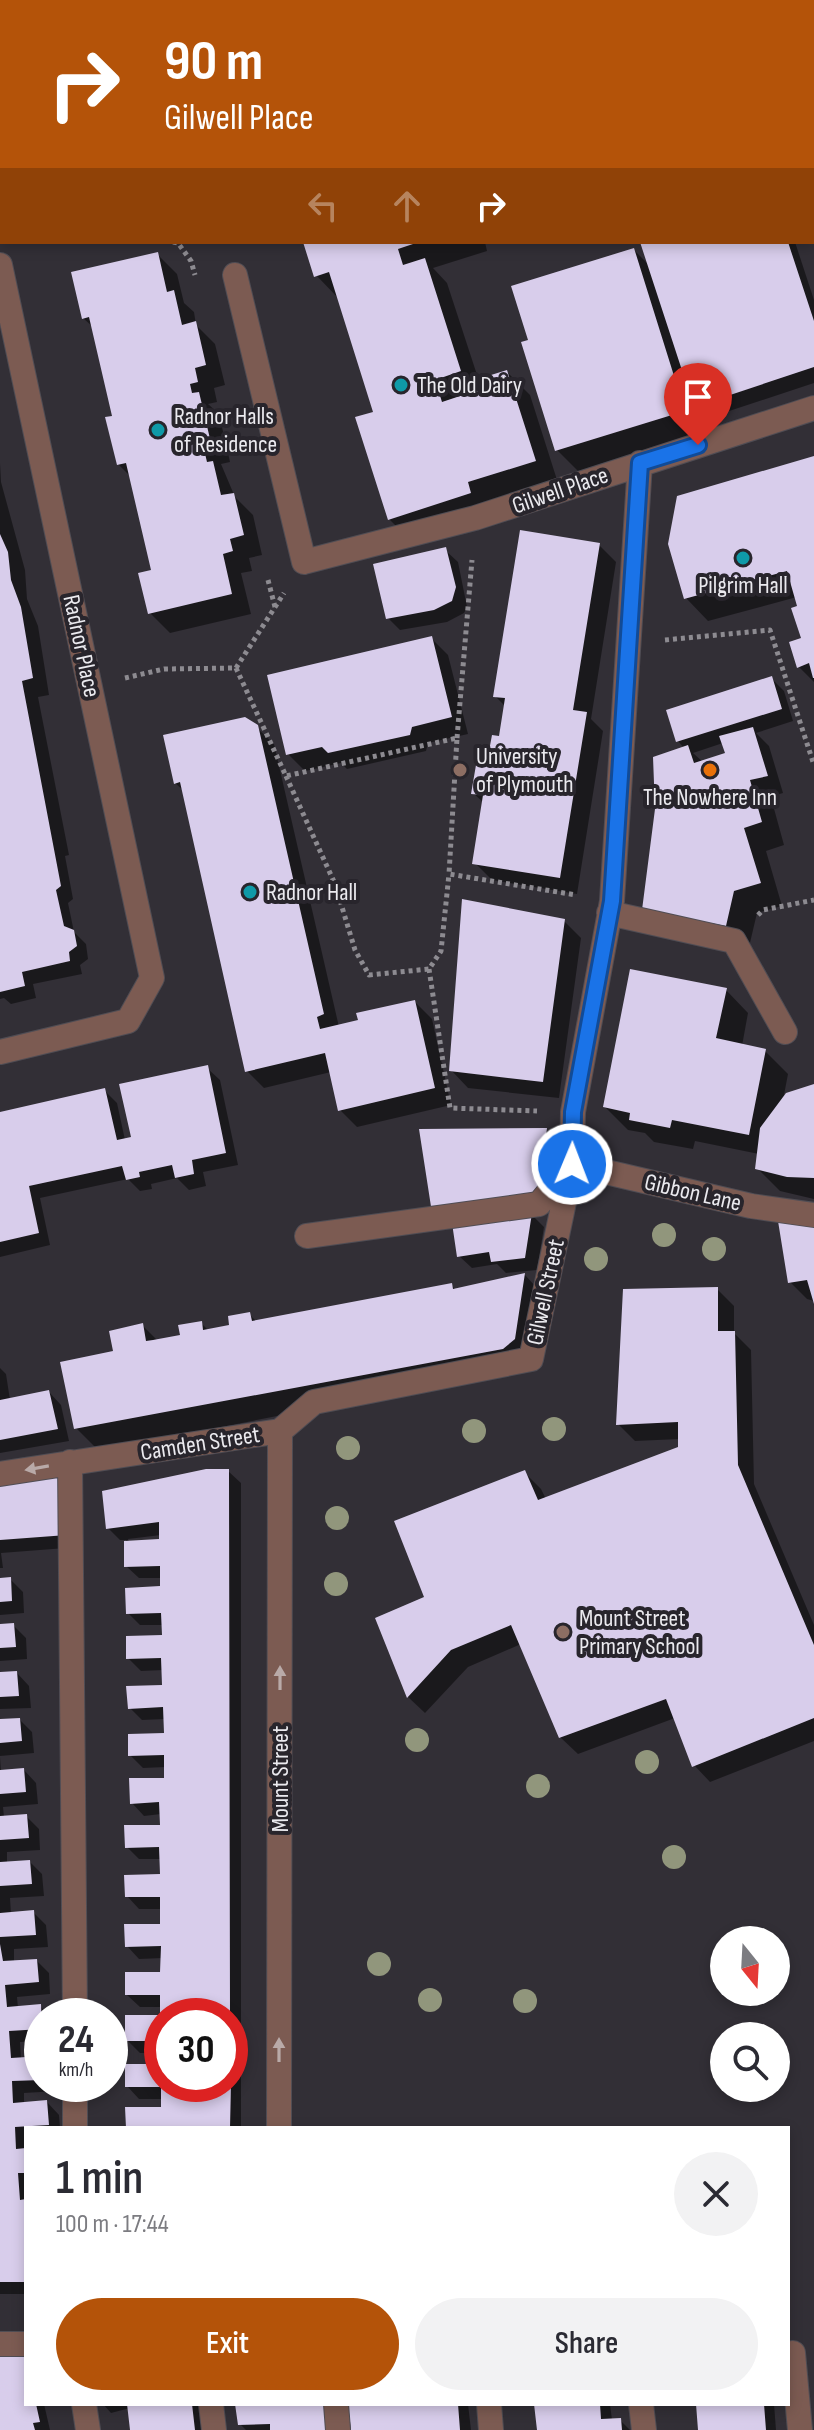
<!DOCTYPE html>
<meta charset="utf-8">
<style>
body{margin:0;font-family:"Sofia Sans Condensed",sans-serif;background:#f2f2f3;color:#2b2b33;height:100vh;display:flex;flex-direction:column;font-size:30px;white-space:nowrap}
*{box-sizing:border-box;margin:0}
p{font-size:26px;color:#7c7c81}
.icon{flex:none;width:44px;height:44px;fill:none;stroke:currentColor;stroke-width:2;stroke-linecap:round;stroke-linejoin:round}
.map{position:relative;flex:1;overflow:hidden}
.panel{position:absolute;left:24px;top:2126px;width:766px;height:280px;display:flex;flex-direction:column;background:#fff;border-radius:0px;box-shadow:0 4px 12px #0003}
.panel>*{flex:none}
.hud{position:absolute;left:0px;top:0px;width:814px;height:244px;box-shadow:0 4px 12px #0003;background:#b45309;color:#fff;overflow:hidden}
.needle{width:52px;rotate:162deg}
.controls{position:absolute;left:710px;top:1926px;display:grid;gap:16px}
.controls a{display:grid;place-items:center;width:80px;height:80px;border-radius:50%;background:#fff;box-shadow:0 4px 12px #0003;font-size:40px}
.speed{position:absolute;left:24px;top:1998px;display:flex;gap:16px;font-size:40px;font-weight:700;text-align:center}
.speed>*{display:grid;place-content:center;width:104px;height:104px;border-radius:50%;background:#fff;box-shadow:0 4px 12px #0003;line-height:1}
.speed small{font-size:20px;font-weight:400}
.speed .limit{border:12px solid #d22;background:#fff;color:#111}
.pin{position:absolute;display:grid;place-items:center;width:68px;height:68px;color:#fff;margin:-82px -34px;border-radius:50% 50% 50% 0;rotate:-45deg;box-shadow:0 0 8px #0007}
.pin .icon{rotate:45deg}
.me{position:absolute;width:88px;margin:-44px;rotate:1deg;stroke-linejoin:round;filter:drop-shadow(0 0 6px #0008)}
.turn{display:flex;align-items:center;gap:28px;height:168px;padding:0 32px;font-size:36px}
.turn .icon{width:104px;height:104px;stroke-width:2.5}
.turn b{display:block;font-size:56px;line-height:68px}
.lanes{display:flex;align-items:center;height:76px;padding:0 32px;background:#0003;justify-content:center;gap:40px;direction:ltr}
.lanes .off{opacity:.35}
.round{display:grid;place-items:center;flex:none;width:84px;height:84px;border-radius:42px;background:#f2f2f3}
.summary{display:flex;align-items:center;justify-content:space-between;height:136px;padding:0 32px}
h1{font-size:48px;font-weight:600;line-height:60px}
.cta{display:flex;gap:16px;margin-top:auto;padding:16px 32px}
.cta a{flex:1;height:92px;border-radius:48px;background:#b45309;color:#fff;font-size:32px;font-weight:600;line-height:92px;text-align:center}
.cta a+a{background:#f2f2f3;color:#2b2b33}
.map>svg:first-child{display:block}
.shadow{fill:#0007;fill-rule:evenodd}
.building{fill:#d8cdeb}
.lines{fill:none;stroke-linecap:round;stroke-linejoin:round}
.minor-casing{stroke:#504d54;stroke-width:26}
.path{stroke:#8d8b91;stroke-width:5;stroke-dasharray:4 4;stroke-linecap:butt}
.minor{stroke:#7c5b52;stroke-width:24}
.tree{fill:#91967c}
.oneway{fill:#b9aaa8}
.route-casing{stroke:#114b97;stroke-width:20}
.route{stroke:#1a73e8;stroke-width:14}
.culture-dot{fill:#0f9aa8;stroke:#28252c;stroke-width:3}
.education-dot{fill:#8d6e63;stroke:#28252c;stroke-width:3}
.food-dot{fill:#e8710a;stroke:#28252c;stroke-width:3}
.labels{text-anchor:middle;stroke-width:8;stroke-linejoin:round;paint-order:stroke}
.poi-label{font-size:24px;fill:#ebeaef;stroke:#28252c;text-anchor:start}
.street-label{font-size:24px;fill:#ebeaef;stroke:#28252c}
</style>
<div class="map">
<svg width="814" height="2430" viewBox="0 0 814 2430">
<rect width="100%" height="100%" fill="#322f36"/>
<!-- shadow -->
<path class="shadow" d="M 0,0 L 86,2 L 2,2 L 0,103 Z
M 249,0 L 389,0 L 390,2 L 244,2 Z
M 814,0 L 814,38 L 812,2 L 805,2 Z
M 305,242 L 485,242 L 487,251 L 433,268 L 447,283 L 479,381 L 507,372 L 530,395 L 558,483 L 412,542 L 389,519 L 376,414 L 339,299 L 316,275 Z
M 642,242 L 795,242 L 814,300 L 814,383 L 708,418 L 699,409 L 706,433 L 580,473 L 557,450 L 530,341 L 634,250 L 650,266 Z
M 157,254 L 177,274 L 184,303 L 194,312 L 196,325 L 215,344 L 225,385 L 214,388 L 217,402 L 208,404 L 219,414 L 230,462 L 221,464 L 235,497 L 253,515 L 262,555 L 249,558 L 252,571 L 241,573 L 251,614 L 170,633 L 150,613 L 153,571 L 131,477 L 118,464 L 115,417 L 94,328 L 83,318 Z
M 814,458 L 814,682 L 799,667 L 803,639 L 797,597 L 708,621 L 686,598 Z
M 0,463 L 1,482 L 25,570 L 27,599 L 38,626 L 49,695 L 38,697 L 69,855 L 65,856 L 73,899 L 68,903 L 74,932 L 86,944 L 88,959 L 80,965 L 82,974 L 33,984 L 36,998 L 11,1004 L 4,998 L 0,999 Z
M 599,545 L 616,562 L 591,719 L 603,731 L 577,894 L 492,880 L 475,863 L 484,803 L 473,793 L 501,738 L 505,706 L 495,696 Z
M 445,550 L 458,562 L 467,607 L 464,613 L 447,622 L 400,630 L 388,618 Z
M 431,638 L 448,655 L 468,734 L 428,743 L 426,751 L 347,769 L 341,763 L 305,771 L 288,754 Z
M 771,678 L 784,691 L 793,721 L 756,733 L 769,746 L 783,793 L 766,798 L 773,805 L 784,845 L 766,851 L 782,906 L 757,913 L 749,947 L 667,932 L 684,748 L 678,741 ZM 723,743 L 727,755 L 703,762 L 693,753 Z
M 256,727 L 274,744 L 339,1027 L 415,1002 L 432,1019 L 451,1105 L 357,1127 L 340,1110 L 331,1072 L 264,1088 L 247,1071 L 184,791 L 175,783 Z
M 564,921 L 581,938 L 559,1098 L 468,1088 L 451,1070 Z
M 726,990 L 748,1013 L 742,1046 L 765,1051 L 788,1074 L 784,1095 L 814,1086 L 814,1199 L 780,1191 L 757,1168 L 759,1154 L 695,1141 L 693,1149 L 654,1142 L 645,1133 L 628,1130 L 605,1107 Z
M 207,1068 L 220,1080 L 238,1165 L 203,1172 L 206,1186 L 189,1190 L 177,1178 L 151,1184 L 152,1189 L 140,1191 L 128,1179 L 40,1198 L 50,1245 L 0,1257 L 0,1114 L 104,1090 L 117,1103 L 125,1140 L 133,1139 Z
M 546,1130 L 558,1143 L 550,1211 L 531,1214 L 544,1227 L 537,1270 L 506,1273 L 497,1264 L 472,1268 L 459,1256 Z
M 814,1225 L 814,1301 L 807,1299 L 790,1282 Z
M 525,1275 L 537,1288 L 526,1352 L 313,1409 L 99,1451 L 76,1428 L 116,1353 L 142,1325 L 158,1341 L 182,1337 L 201,1323 L 209,1331 L 232,1327 L 250,1315 L 257,1322 L 451,1285 L 456,1290 Z
M 717,1289 L 734,1306 L 734,1333 L 751,1350 L 754,1484 L 814,1625 L 814,1741 L 710,1782 L 694,1765 L 675,1718 L 578,1754 L 560,1737 L 521,1644 L 468,1667 L 425,1713 L 408,1697 L 377,1619 L 426,1598 L 524,1472 L 541,1489 L 546,1499 L 680,1448 L 680,1439 L 635,1441 L 618,1424 Z
M 0,1368 L 6,1374 L 10,1400 L 49,1392 L 61,1405 L 69,1441 L 0,1453 Z
M 228,1471 L 241,1483 L 241,2128 L 128,2128 L 163,2109 L 163,2099 L 139,2099 L 127,2086 L 162,2066 L 162,2084 L 230,2084 L 230,2016 L 162,2016 L 162,2007 L 140,2007 L 127,1995 L 162,1974 L 163,1958 L 139,1959 L 127,1946 L 162,1926 L 162,1909 L 139,1909 L 127,1896 L 162,1876 L 161,1859 L 139,1859 L 127,1847 L 162,1827 L 161,1814 L 144,1816 L 132,1803 L 166,1780 L 166,1767 L 143,1768 L 130,1755 L 166,1735 L 165,1719 L 142,1720 L 130,1708 L 164,1687 L 164,1670 L 141,1671 L 128,1658 L 164,1637 L 163,1625 L 140,1625 L 128,1613 L 162,1588 L 162,1578 L 139,1578 L 126,1566 L 126,1540 L 120,1540 L 108,1528 ZM 161,1535 L 161,1541 L 129,1542 L 128,1539 Z
M 0,1485 L 79,1547 L 1,1553 L 3,1568 L 0,1568 Z
M 10,1579 L 23,1592 L 24,1613 L 0,1615 L 0,1580 Z
M 13,1625 L 26,1638 L 27,1659 L 0,1661 L 0,1626 Z
M 17,1673 L 29,1686 L 31,1708 L 0,1709 L 0,1674 Z
M 20,1720 L 32,1732 L 34,1753 L 0,1756 L 0,1721 Z
M 0,1757 L 1,1772 L 24,1770 L 36,1783 L 38,1804 L 3,1807 L 4,1817 L 26,1816 L 39,1829 L 40,1850 L 7,1852 L 7,1864 L 30,1862 L 42,1874 L 44,1896 L 10,1898 L 11,1914 L 33,1912 L 46,1925 L 48,1947 L 14,1949 L 14,1962 L 37,1961 L 49,1973 L 50,1994 L 17,1997 L 18,2008 L 40,2006 L 50,2016 L 42,2016 L 42,2041 L 20,2042 L 21,2059 L 42,2058 L 42,2084 L 57,2084 L 58,2091 L 24,2093 L 24,2104 L 47,2102 L 59,2115 L 60,2128 L 26,2128 L 26,2294 L 0,2294 Z
M 162,2017 L 162,2053 L 140,2053 L 127,2040 Z
M 0,2358 L 26,2358 L 26,2404 L 44,2404 L 50,2430 L 0,2430 Z
M 103,2404 L 202,2404 L 205,2430 L 132,2430 L 130,2408 L 111,2413 Z
M 237,2404 L 341,2430 L 246,2430 L 240,2424 Z
M 351,2404 L 468,2404 L 471,2430 L 353,2430 Z
M 536,2404 L 610,2404 L 612,2420 L 620,2420 L 630,2430 L 539,2430 Z
M 668,2404 L 774,2404 L 776,2430 L 700,2430 L 698,2405 Z"/>
<!-- building -->
<path class="building" d="M 303,242 L 419,242 L 398,249 L 403,265 L 425,258 L 461,371 L 435,380 L 442,402 L 478,390 L 475,380 L 507,370 L 536,461 L 468,482 L 471,493 L 388,520 L 355,417 L 373,412 L 329,272 L 314,277 Z
M 640,242 L 788,242 L 814,321 L 814,367 L 694,407 Z
M 634,248 L 685,411 L 555,451 L 521,342 L 528,340 L 511,286 Z
M 158,252 L 167,292 L 174,290 L 182,325 L 196,321 L 206,365 L 195,368 L 198,382 L 190,384 L 192,393 L 199,392 L 211,443 L 203,445 L 207,462 L 213,461 L 221,495 L 234,493 L 244,535 L 230,539 L 233,551 L 223,554 L 232,594 L 148,614 L 138,573 L 151,570 L 126,463 L 117,465 L 105,417 L 112,416 L 89,317 L 82,319 L 71,272 Z
M 814,456 L 814,678 L 813,678 L 809,663 L 797,668 L 789,642 L 801,638 L 791,608 L 797,606 L 787,571 L 684,599 L 668,544 L 677,496 Z
M 520,530 L 600,543 L 573,710 L 587,712 L 560,878 L 472,864 L 483,795 L 471,794 L 476,765 L 486,767 L 492,735 L 499,736 L 505,698 L 493,697 Z
M 0,534 L 8,552 L 11,580 L 21,607 L 33,678 L 22,681 L 61,886 L 56,890 L 64,926 L 74,930 L 77,946 L 69,952 L 70,961 L 22,972 L 25,986 L 0,992 Z
M 446,547 L 456,587 L 452,601 L 434,610 L 386,619 L 373,564 Z
M 432,636 L 452,717 L 412,727 L 410,735 L 328,753 L 322,747 L 286,755 L 267,675 Z
M 772,676 L 782,709 L 676,742 L 666,710 Z
M 245,717 L 258,725 L 324,1014 L 317,1017 L 320,1029 L 358,1020 L 356,1013 L 415,1000 L 435,1088 L 338,1111 L 325,1053 L 245,1072 L 180,782 L 174,784 L 163,735 Z
M 753,727 L 768,776 L 750,780 L 762,822 L 744,828 L 761,883 L 734,891 L 726,926 L 642,910 L 655,809 L 653,757 L 688,745 L 694,763 L 725,753 L 719,736 Z
M 462,899 L 565,919 L 543,1082 L 449,1071 Z
M 630,969 L 727,988 L 716,1038 L 766,1049 L 749,1135 L 672,1120 L 670,1128 L 629,1120 L 630,1113 L 603,1107 Z
M 208,1065 L 226,1153 L 192,1160 L 194,1174 L 175,1178 L 172,1165 L 139,1172 L 140,1177 L 126,1180 L 122,1166 L 29,1186 L 39,1233 L 0,1242 L 0,1112 L 105,1088 L 117,1140 L 131,1137 L 119,1084 Z
M 814,1084 L 814,1178 L 787,1177 L 755,1169 L 760,1128 L 786,1093 Z
M 547,1128 L 538,1199 L 432,1213 L 419,1129 Z
M 532,1213 L 525,1258 L 491,1262 L 489,1252 L 457,1257 L 452,1223 Z
M 778,1221 L 814,1223 L 814,1304 L 807,1280 L 788,1283 Z
M 525,1273 L 515,1339 L 503,1349 L 74,1429 L 60,1362 L 113,1351 L 109,1331 L 143,1323 L 146,1341 L 153,1340 L 180,1335 L 178,1325 L 202,1321 L 203,1330 L 229,1325 L 228,1316 L 250,1312 L 252,1321 L 452,1283 L 453,1289 Z
M 718,1287 L 718,1331 L 735,1331 L 738,1465 L 814,1645 L 814,1718 L 692,1767 L 666,1699 L 559,1738 L 511,1625 L 451,1650 L 407,1698 L 375,1618 L 424,1597 L 394,1521 L 525,1470 L 538,1500 L 678,1447 L 678,1422 L 616,1425 L 623,1289 Z
M 49,1390 L 58,1429 L 0,1440 L 0,1400 Z
M 64,1469 L 67,1535 L 0,1540 L 0,1482 Z
M 206,1469 L 229,1469 L 230,2016 L 162,2016 L 162,2041 L 125,2041 L 125,2015 L 160,2015 L 160,1995 L 125,1995 L 125,1972 L 160,1972 L 161,1946 L 125,1947 L 124,1924 L 160,1924 L 160,1897 L 125,1897 L 124,1875 L 160,1874 L 159,1847 L 125,1848 L 124,1825 L 160,1825 L 159,1802 L 130,1804 L 129,1778 L 164,1778 L 164,1755 L 128,1756 L 128,1734 L 164,1733 L 163,1707 L 128,1709 L 126,1686 L 162,1685 L 161,1658 L 126,1659 L 126,1636 L 162,1635 L 161,1613 L 126,1614 L 125,1588 L 160,1586 L 160,1566 L 124,1567 L 124,1541 L 159,1539 L 159,1522 L 106,1529 L 102,1491 Z
M 11,1577 L 12,1601 L 0,1602 L 0,1578 Z
M 14,1623 L 16,1647 L 0,1648 L 0,1624 Z
M 17,1671 L 19,1696 L 0,1697 L 0,1672 Z
M 20,1718 L 22,1741 L 0,1743 L 0,1719 Z
M 24,1768 L 26,1792 L 0,1794 L 0,1770 Z
M 27,1814 L 29,1838 L 0,1840 L 0,1816 Z
M 30,1860 L 32,1884 L 0,1886 L 0,1862 Z
M 34,1910 L 36,1935 L 0,1937 L 0,1913 Z
M 0,1944 L 3,1961 L 37,1959 L 39,1982 L 5,1985 L 7,2007 L 41,2004 L 42,2029 L 9,2031 L 11,2058 L 42,2056 L 42,2080 L 12,2081 L 13,2103 L 47,2100 L 49,2125 L 15,2127 L 16,2149 L 26,2148 L 26,2173 L 18,2173 L 20,2200 L 26,2199 L 26,2282 L 0,2282 Z
M 125,2064 L 162,2064 L 162,2084 L 231,2084 L 230,2128 L 126,2128 L 125,2107 L 161,2107 L 161,2087 L 125,2087 Z
M 0,2356 L 26,2356 L 26,2404 L 36,2404 L 40,2422 L 33,2423 L 35,2430 L 0,2430 Z
M 127,2404 L 192,2404 L 195,2430 L 130,2430 Z
M 235,2404 L 328,2404 L 331,2430 L 270,2430 L 270,2424 L 238,2425 Z
M 348,2404 L 458,2404 L 460,2430 L 351,2430 Z
M 534,2404 L 600,2404 L 601,2419 L 621,2418 L 622,2430 L 537,2430 Z
M 696,2404 L 764,2404 L 766,2430 L 698,2430 Z"/>
<g class="lines">
<!-- minor casing -->
<g class="minor-casing">
<path id="minor" d="M 500,0 L 501,2
M 757,0 L 758,2
M 592,2 L 597,0
M 812,170 L 814,176
M 0,188 L 2,187
M 0,265 L 152,978 L 128,1021 L 0,1052
M 235,275 L 304,562 L 475,518 L 814,408
M 609,913 L 734,941 L 785,1032
M 572,1164 L 751,1206 L 814,1215
M 307,1236 L 539,1204 L 568,1169
M 70,1462 L 75,2016
M 0,1474 L 280,1431 L 314,1402 L 531,1359 L 572,1164 L 573,1112 L 612,901 L 640,463
M 75,2084 L 75,2128
M 279,2128 L 280,1431
M 0,2344 L 26,2344
M 793,2353 L 800,2430
M 84,2404 L 88,2430
M 211,2404 L 214,2430
M 336,2404 L 338,2430
M 489,2404 L 491,2430
M 641,2404 L 644,2430"/>
</g>
<!-- path -->
<path class="path" d="M 173,242 L 178,243 L 191,261 L 195,275
M 268,580 L 275,607
M 665,640 L 770,630 L 814,765
M 236,668 L 284,593
M 125,678 L 164,669 L 236,668 L 286,776 L 457,738 L 449,874 L 576,895
M 457,738 L 472,560
M 286,776 L 335,884 L 355,950 L 369,975 L 429,969 L 441,951 L 449,874
M 758,915 L 763,910 L 814,900
M 429,969 L 450,1108 L 537,1111"/>
<!-- minor -->
<use href="#minor" class="minor"/>
</g>
<!-- trees -->
<g class="tree">
<circle cx="664" cy="1235" r="12"/>
<circle cx="714" cy="1249" r="12"/>
<circle cx="596" cy="1259" r="12"/>
<circle cx="554" cy="1429" r="12"/>
<circle cx="474" cy="1431" r="12"/>
<circle cx="348" cy="1448" r="12"/>
<circle cx="337" cy="1518" r="12"/>
<circle cx="336" cy="1584" r="12"/>
<circle cx="417" cy="1740" r="12"/>
<circle cx="647" cy="1762" r="12"/>
<circle cx="538" cy="1786" r="12"/>
<circle cx="674" cy="1857" r="12"/>
<circle cx="379" cy="1964" r="12"/>
<circle cx="430" cy="2000" r="12"/>
<circle cx="525" cy="2001" r="12"/>
</g>
<!-- one-way arrows -->
<defs><path id="oneway-solid" d="M-6-.8H1V-3.2L6.5 0L1 3.2V.8H-6Z" transform="scale(2)"/></defs>
<g class="oneway">
<use href="#oneway-solid" transform="translate(37 1468) rotate(170)"/>
<use href="#oneway-solid" transform="translate(280 1678) rotate(-90)"/>
<use href="#oneway-solid" transform="translate(279 2050) rotate(-90)"/>
</g>
<g class="lines">
<!-- route casing -->
<g class="route-casing">
<path id="route" d="M 572,1164 L 573,1112 L 612,901 L 640,463 L 698,445"/>
</g>
<!-- route -->
<use href="#route" class="route"/>
</g>
<!-- markers -->
<g class="culture-dot">
<circle cx="401" cy="385" r="8"/>
<circle cx="158" cy="430" r="8"/>
<circle cx="743" cy="558" r="8"/>
<circle cx="250" cy="892" r="8"/>
</g>
<g class="education-dot">
<circle cx="460" cy="770" r="8"/>
<circle cx="563" cy="1632" r="8"/>
</g>
<circle class="food-dot" cx="710" cy="770" r="8"/>
<g class="labels">
<!-- poi labels -->
<g class="poi-label">
<text x="417" y="393">The Old Dairy</text>
<text x="174" y="424">Radnor Halls<tspan x="174" dy="28">of Residence</tspan></text>
<text x="743" y="593" text-anchor="middle">Pilgrim Hall</text>
<text x="476" y="764">University<tspan x="476" dy="28">of Plymouth</tspan></text>
<text x="710" y="805" text-anchor="middle">The Nowhere Inn</text>
<text x="266" y="900">Radnor Hall</text>
<text x="579" y="1626">Mount Street<tspan x="579" dy="28">Primary School</tspan></text>
</g>
<!-- street labels -->
<g class="street-label">
<text transform="translate(560 490) rotate(-19)" y="8">Gilwell Place</text>
<text transform="translate(82 646) rotate(78)" y="8">Radnor Place</text>
<text transform="translate(693 1192) rotate(13)" y="8">Gibbon Lane</text>
<text transform="translate(545 1292) rotate(-78)" y="8">Gilwell Street</text>
<text transform="translate(200 1443) rotate(-9)" y="8">Camden Street</text>
<text transform="translate(280 1779) rotate(-90)" y="8">Mount Street</text>
</g>
</g>
</svg>
<div class="controls">
<a><svg class="needle" viewBox="-14 -14 28 28"><path d="M0-13l5 13h-10z" fill="#e53935"/><path d="M0 13l5-13h-10z" fill="#7c7c81"/></svg></a>
<a><svg class="icon" aria-label="search" viewBox="0 0 24 24"><circle cx="10" cy="10" r="6"/><path d="M15 15l6 6"/></svg></a>
</div>
<div class="speed"><div>24<small>km/h</small></div><div class="limit">30</div></div>
<div class="pin" style="left:698px;top:445px;background:#d93025"><svg class="icon" aria-label="arrive" viewBox="0 0 24 24"><path d="M6 21V4h12l-3 4 3 4H6"/></svg></div>
<svg class="me" style="left:572px;top:1164px" viewBox="-20 -20 40 40"><circle r="17" fill="#1a73e8" stroke="#fff" stroke-width="3"/><path d="M0-11L8 9 0 5-8 9z" fill="#fff"/></svg>
<div class="hud">
<div class="turn"><svg class="icon" aria-label="right" viewBox="0 0 24 24"><path d="M7 20v-9h11M14 6l5 5-5 5"/></svg><div><b>90 m</b>Gilwell Place</div></div>
<div class="lanes"><svg class="icon off" aria-label="left" viewBox="0 0 24 24"><path d="M17 20v-9H6M10 6l-5 5 5 5"/></svg><svg class="icon off" aria-label="ahead" viewBox="0 0 24 24"><path d="M12 20V5M6 11l6-6 6 6"/></svg><svg class="icon" aria-label="right" viewBox="0 0 24 24"><path d="M7 20v-9h11M14 6l5 5-5 5"/></svg></div>
</div>
<section class="panel">
<div class="summary"><div><h1>1 min</h1><p>100 m · 17:44</p></div><a class="round"><svg class="icon" aria-label="close" viewBox="0 0 24 24"><path d="M6 6l12 12M18 6L6 18"/></svg></a></div>
<div class="cta"><a>Exit</a><a>Share</a></div>
</section>
</div>
